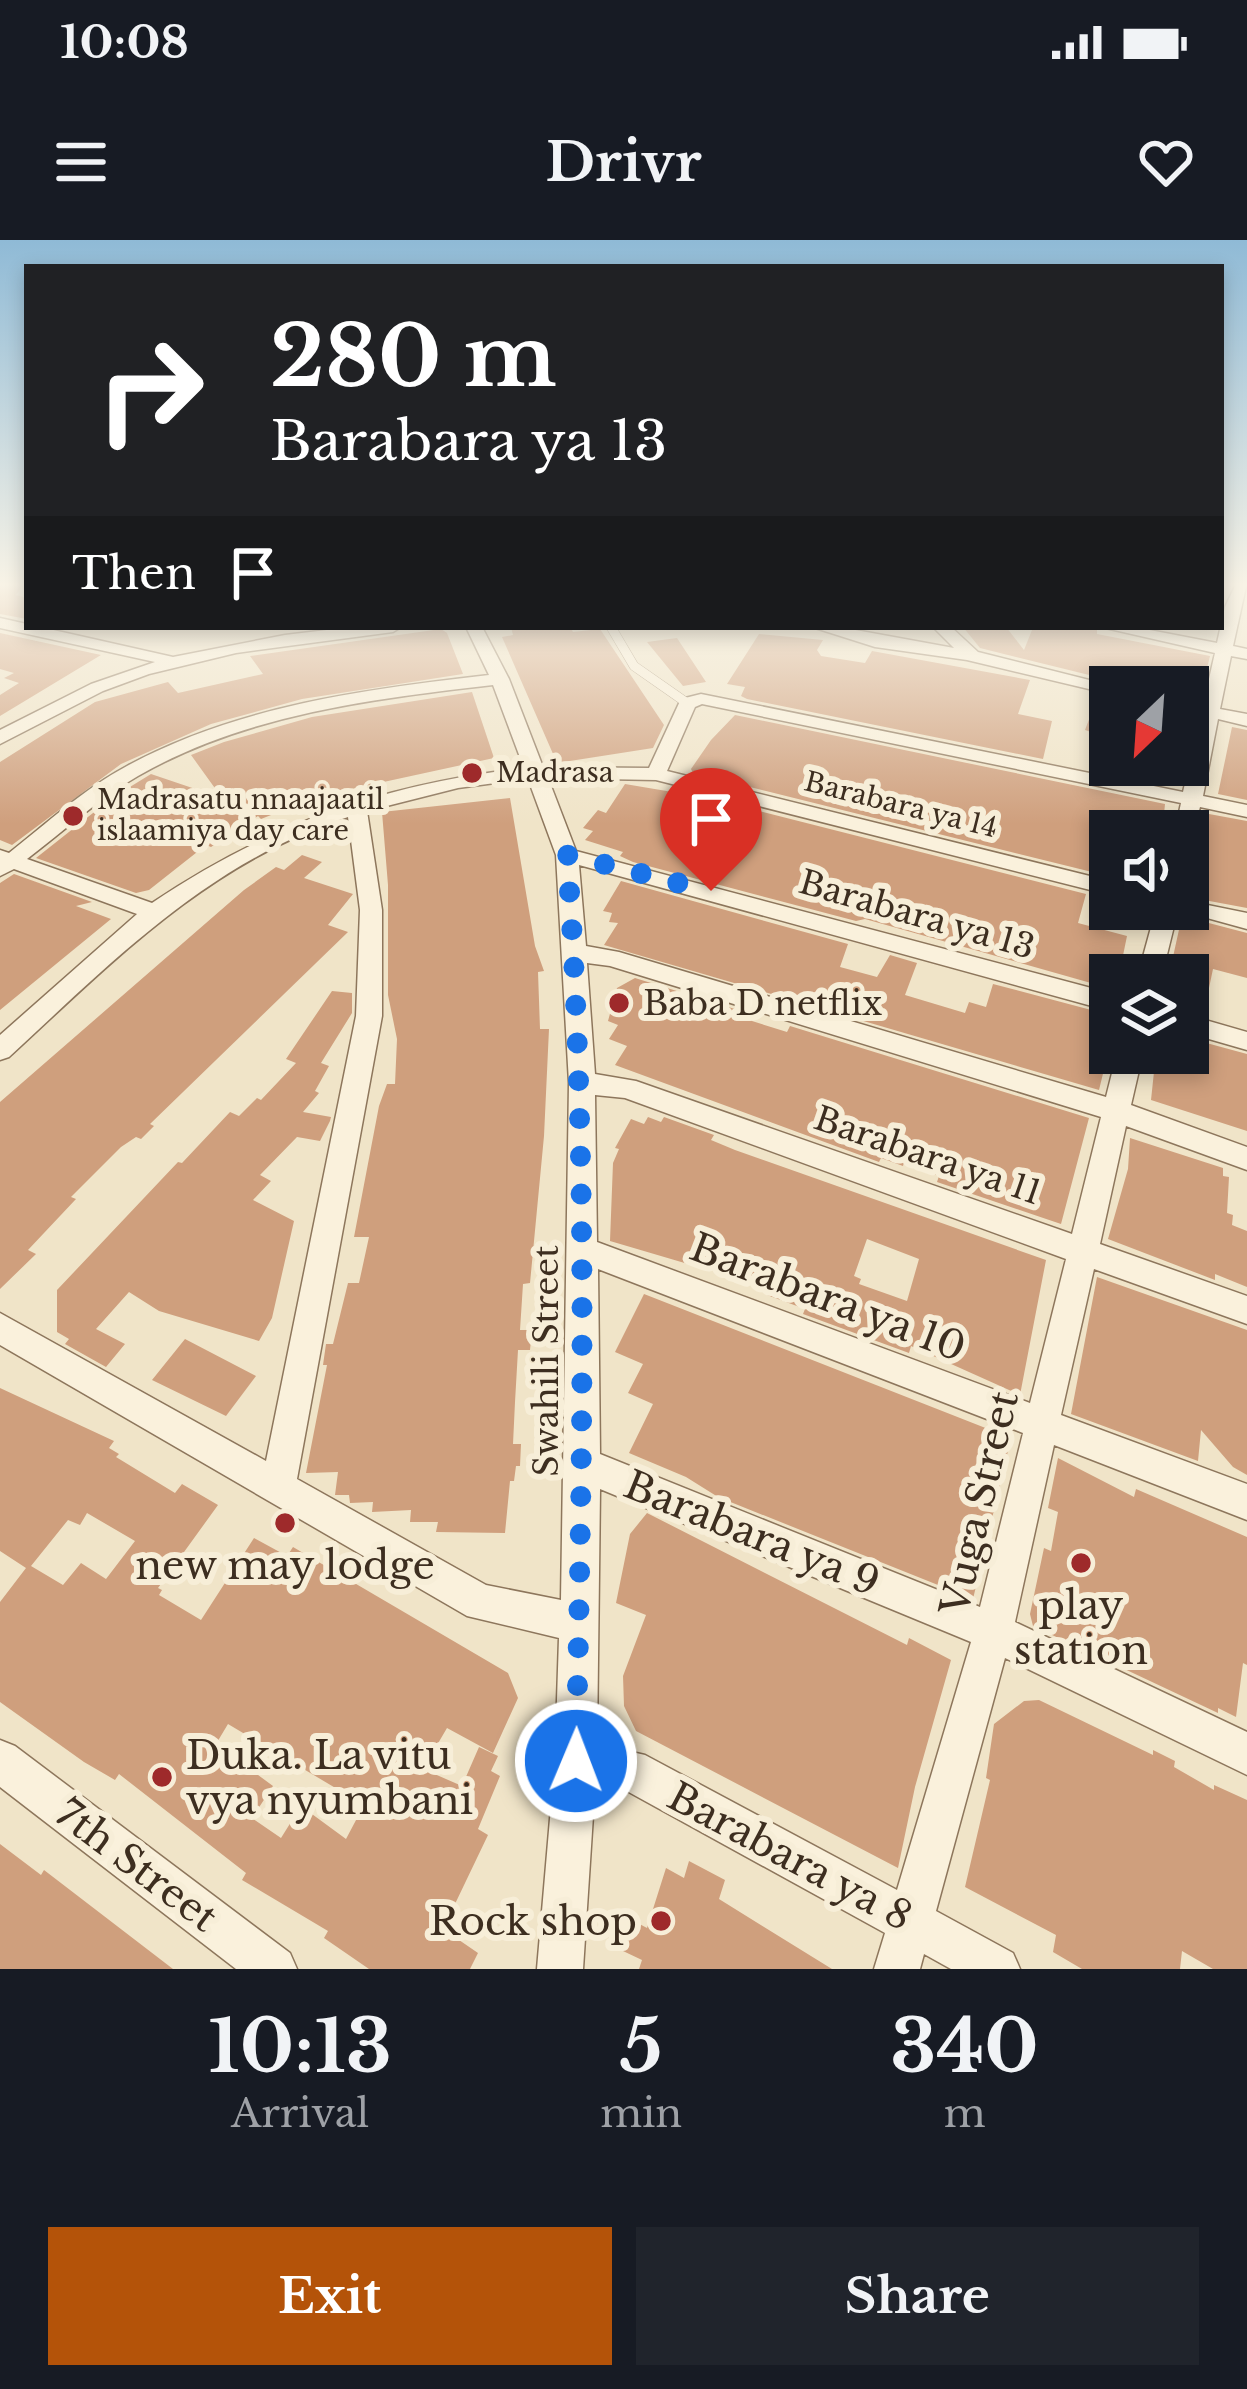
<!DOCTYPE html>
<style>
body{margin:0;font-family:"Libre Baskerville",serif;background:#20242c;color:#f1f3f6;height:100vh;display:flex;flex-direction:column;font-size:45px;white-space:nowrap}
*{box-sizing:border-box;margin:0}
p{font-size:39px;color:#9ea1a6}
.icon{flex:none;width:66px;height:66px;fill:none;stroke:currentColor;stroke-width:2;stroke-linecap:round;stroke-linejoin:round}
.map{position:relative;height:1729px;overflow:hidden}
.details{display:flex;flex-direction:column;background:#171b24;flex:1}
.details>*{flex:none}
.top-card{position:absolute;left:24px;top:24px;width:1200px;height:366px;border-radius:0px;box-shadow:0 6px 18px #0003;background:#202124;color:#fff;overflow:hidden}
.needle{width:78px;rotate:205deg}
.tools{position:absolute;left:1089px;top:426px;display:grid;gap:24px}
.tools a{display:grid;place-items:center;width:120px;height:120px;border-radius:0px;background:#171b24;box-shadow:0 6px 18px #0003;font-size:60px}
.pin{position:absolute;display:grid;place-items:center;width:102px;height:102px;color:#fff;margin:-123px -51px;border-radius:50% 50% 50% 0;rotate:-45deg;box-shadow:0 0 12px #0007}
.pin .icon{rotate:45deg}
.me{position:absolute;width:132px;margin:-66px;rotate:1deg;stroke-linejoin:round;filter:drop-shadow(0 0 9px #0008)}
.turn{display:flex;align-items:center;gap:42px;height:252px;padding:0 48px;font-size:54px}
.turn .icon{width:156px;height:156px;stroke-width:2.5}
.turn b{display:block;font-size:84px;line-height:102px}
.then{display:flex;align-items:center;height:114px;padding:0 48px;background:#0003;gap:24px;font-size:45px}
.eta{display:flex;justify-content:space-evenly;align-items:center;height:204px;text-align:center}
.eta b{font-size:72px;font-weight:700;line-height:84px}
.cta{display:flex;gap:24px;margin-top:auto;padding:24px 48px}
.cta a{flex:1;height:138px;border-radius:0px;background:#b45309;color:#fff;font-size:48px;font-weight:700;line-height:138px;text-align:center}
.cta a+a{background:#20242c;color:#f1f3f6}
.status{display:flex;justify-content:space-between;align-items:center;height:84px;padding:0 60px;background:#171b24;direction:ltr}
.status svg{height:33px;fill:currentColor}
header{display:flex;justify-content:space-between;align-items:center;height:156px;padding:0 48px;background:#171b24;font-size:54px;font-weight:700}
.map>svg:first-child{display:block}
.building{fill:#cf9f7d;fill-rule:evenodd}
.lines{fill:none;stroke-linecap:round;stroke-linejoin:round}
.service-casing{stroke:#8d765c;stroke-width:10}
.minor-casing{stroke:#8d765c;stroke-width:3}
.service{stroke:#faf1dc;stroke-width:9}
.minor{fill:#faf1dc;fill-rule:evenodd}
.route{stroke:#1a73e8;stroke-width:21;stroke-dasharray:0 37.8}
.poi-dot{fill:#9e2a2b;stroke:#f7eed8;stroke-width:4.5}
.labels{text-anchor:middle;stroke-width:12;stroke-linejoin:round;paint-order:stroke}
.far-poi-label{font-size:27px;fill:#3d2e20;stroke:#f7eed8;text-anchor:start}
.far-street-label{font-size:27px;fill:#3d2e20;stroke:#f7eed8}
.street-label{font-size:33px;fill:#3d2e20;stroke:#f7eed8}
.poi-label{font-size:33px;fill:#3d2e20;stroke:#f7eed8;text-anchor:start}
.near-street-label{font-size:39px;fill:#3d2e20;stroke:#f7eed8}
.near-poi-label{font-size:39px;fill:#3d2e20;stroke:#f7eed8}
</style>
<div class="status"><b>10:08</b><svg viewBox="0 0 49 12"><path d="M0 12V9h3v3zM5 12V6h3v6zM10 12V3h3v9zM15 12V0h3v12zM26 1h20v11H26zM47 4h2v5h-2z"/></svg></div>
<header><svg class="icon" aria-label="menu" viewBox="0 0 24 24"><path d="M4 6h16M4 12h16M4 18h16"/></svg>Drivr<svg class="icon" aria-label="heart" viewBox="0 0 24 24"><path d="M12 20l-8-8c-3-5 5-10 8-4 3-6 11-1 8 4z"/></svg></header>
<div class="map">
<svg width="1247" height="1729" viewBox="0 0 1247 1729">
<rect width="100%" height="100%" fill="#f0e4c8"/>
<!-- building -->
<path class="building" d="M 0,342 L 25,342 L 16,355 L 27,358 L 27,379 L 0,374 Z
M 511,387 L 570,387 L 573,392 L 600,389 L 664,485 L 653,508 L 557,523 L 502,397 L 513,395 Z
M 963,387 L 1006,387 L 1024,410 L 1032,390 L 1097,387 L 1097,394 L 1210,416 L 1203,444 L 1196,447 L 1138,447 L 980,408 Z
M 441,389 L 447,393 L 463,434 L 302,459 L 211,484 L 121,524 L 12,605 L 0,600 L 0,522 L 95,462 L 168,442 L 178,453 L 263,434 L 250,416 Z
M 0,393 L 101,415 L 0,476 L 0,455 L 19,443 L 4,438 L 14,433 L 0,429 Z
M 759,394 L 823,400 L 817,410 L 821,416 L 865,423 L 872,411 L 1030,440 L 1018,474 L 1052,481 L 1043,519 L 747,459 L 741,456 L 745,447 L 727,444 Z
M 677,398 L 706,442 L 683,446 L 647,402 Z
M 472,452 L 494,518 L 319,556 L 261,579 L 258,576 L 211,607 L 206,605 L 149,650 L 136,653 L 36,618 L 112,558 L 151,534 L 222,558 L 191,515 L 224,502 L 312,477 Z
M 1098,456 L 1110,458 L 1110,503 L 1089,498 L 1091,492 L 1085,490 Z
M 735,475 L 1165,564 L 1164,574 L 1161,585 L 1115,574 L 1110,591 L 1110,632 L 1093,628 L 1092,632 L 693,533 L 691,529 L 711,500 Z
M 1232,487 L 1247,490 L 1247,560 L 1218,554 Z
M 625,544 L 708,558 L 1086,654 L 1078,683 L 1127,696 L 1119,735 L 1110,735 L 1110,745 L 1105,747 L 865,679 L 856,681 L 633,622 L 620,616 L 623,612 L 585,600 L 593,591 L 583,588 L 598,570 L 606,573 Z
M 510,558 L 535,706 L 544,731 L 538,732 L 540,789 L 549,789 L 544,896 L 530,1043 L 523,1044 L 520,1090 L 532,1090 L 530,1110 L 518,1110 L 515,1162 L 513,1204 L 521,1204 L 520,1226 L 516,1226 L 514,1241 L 510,1241 L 505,1293 L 436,1292 L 438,1282 L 410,1282 L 411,1270 L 372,1272 L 373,1262 L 350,1263 L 349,1255 L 335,1255 L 338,1232 L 306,1233 L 327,1125 L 323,1125 L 326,1104 L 333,1104 L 348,1043 L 359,1043 L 369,997 L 354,997 L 379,866 L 387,844 L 395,844 L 397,799 L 388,755 L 388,645 L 382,572 Z
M 1209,574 L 1247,581 L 1247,668 L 1188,657 L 1197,605 L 1204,606 Z
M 302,615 L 322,622 L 304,638 L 353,654 L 328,685 L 348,692 L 150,884 L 154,886 L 141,899 L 136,897 L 121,907 L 71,957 L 76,959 L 28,1010 L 36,1014 L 0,1049 L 0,862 L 244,650 L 276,627 L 284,630 Z
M 14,634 L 92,662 L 76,666 L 111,679 L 0,770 L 0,643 Z
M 621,641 L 848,704 L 840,727 L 877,737 L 890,715 L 917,723 L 905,755 L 965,773 L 969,762 L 986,767 L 993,744 L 1110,775 L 1110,805 L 1099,850 L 604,705 L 618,683 L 609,682 L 612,673 L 603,671 Z
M 1182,676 L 1247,693 L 1247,738 L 1213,729 L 1209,748 L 1188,741 L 1188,735 L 1169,735 Z
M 635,738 L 754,775 L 752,781 L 787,792 L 790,786 L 1089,878 L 1061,984 L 937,942 L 939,936 L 904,922 L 903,926 L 881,918 L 879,922 L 615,825 L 627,806 L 609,799 L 618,785 L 608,781 L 617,748 Z
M 332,751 L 352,753 L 352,773 L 321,823 L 329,826 L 315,851 L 319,853 L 303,872 L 331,877 L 330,881 L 320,901 L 297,897 L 260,935 L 271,941 L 253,960 L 294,981 L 272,1078 L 259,1101 L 159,1071 L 129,1052 L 96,1089 L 125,1104 L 106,1127 L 65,1104 L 69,1099 L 57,1092 L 57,1050 L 178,922 L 182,923 L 230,872 L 239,876 L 257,858 L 261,860 L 296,823 L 286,819 Z
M 1188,798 L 1247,814 L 1247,891 L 1151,860 L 1156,813 L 1188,813 Z
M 648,877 L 661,882 L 664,877 L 714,895 L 711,900 L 735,910 L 1046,1020 L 1020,1155 L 911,1106 L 909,1113 L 803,1074 L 805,1069 L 767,1055 L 769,1051 L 744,1042 L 745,1038 L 690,1018 L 688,1024 L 610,1001 L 613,923 L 619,909 L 615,908 L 631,879 L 644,884 ZM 867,999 L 919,1019 L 907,1061 L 859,1044 L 861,1039 L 854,1036 Z
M 1130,898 L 1223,928 L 1223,936 L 1229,937 L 1227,973 L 1233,975 L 1232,985 L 1247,991 L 1247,1047 L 1215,1034 L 1215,1040 L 1108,999 L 1128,929 Z
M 1097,1037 L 1247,1090 L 1247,1235 L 1233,1227 L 1201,1190 L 1198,1221 L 1071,1174 Z
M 644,1054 L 1011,1198 L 973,1359 L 718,1257 L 686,1237 L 629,1213 L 653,1164 L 628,1153 L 643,1124 L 615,1112 Z
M 185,1099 L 256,1136 L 226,1176 L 152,1140 Z
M 0,1148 L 114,1201 L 109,1208 L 119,1214 L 116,1217 L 175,1253 L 182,1244 L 218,1265 L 158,1348 L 162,1350 L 159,1355 L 201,1380 L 254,1298 L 287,1316 L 293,1307 L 508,1433 L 518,1458 L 493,1513 L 447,1488 L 423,1529 L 462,1546 L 479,1507 L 498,1516 L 491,1531 L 500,1536 L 478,1589 L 488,1595 L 443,1689 L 478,1713 L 470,1729 L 369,1729 L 324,1698 L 328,1691 L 242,1640 L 246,1633 L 119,1534 L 115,1540 L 84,1522 L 0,1462 L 0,1362 L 26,1328 L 0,1311 ZM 87,1273 L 135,1301 L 106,1339 L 81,1323 L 63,1345 L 31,1326 L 68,1280 L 80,1285 ZM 228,1484 L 364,1565 L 346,1599 L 301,1566 L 281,1598 L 252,1578 L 273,1546 L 216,1504 Z
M 1058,1218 L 1134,1257 L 1136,1249 L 1247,1297 L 1247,1425 L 1243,1423 L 1236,1477 L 1218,1468 L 1218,1473 L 1033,1386 L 1030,1374 L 1044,1308 L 1051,1311 L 1058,1272 L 1048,1268 Z
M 647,1273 L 907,1405 L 909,1398 L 951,1420 L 915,1547 L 898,1628 L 636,1491 L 624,1466 L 623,1436 L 646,1375 L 616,1363 L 630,1294 Z
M 1039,1460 L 1153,1515 L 1153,1510 L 1175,1521 L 1174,1527 L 1214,1550 L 1214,1545 L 1247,1560 L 1247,1729 L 1213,1729 L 1182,1711 L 1180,1729 L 1082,1729 L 1053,1712 L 1056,1695 L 965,1647 L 990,1540 L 986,1538 L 994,1484 L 1024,1461 Z
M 0,1604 L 41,1635 L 44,1630 L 173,1729 L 0,1729 Z
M 689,1621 L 725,1640 L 719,1659 L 832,1729 L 639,1729 L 642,1720 L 623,1711 L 632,1680 L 647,1688 L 666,1628 L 684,1638 Z"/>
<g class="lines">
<!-- service casing -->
<g class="service-casing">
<path id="service" d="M 611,387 L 634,426 L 687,463"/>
</g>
<!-- minor casing -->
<g class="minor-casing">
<path id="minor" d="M 1237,342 L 1247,342 L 1233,406 L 1247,409 L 1247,419 L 1231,416 L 1220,469 L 1247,474 L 1247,486 L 1218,479 L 1203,556 L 1247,565 L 1247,577 L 1200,567 L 1192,595 L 1175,591 L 1181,563 L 702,464 L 695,467 L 667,531 L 1110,641 L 1110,655 L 656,540 L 548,538 L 576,611 L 1110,753 L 1110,771 L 579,625 L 586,706 L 619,712 L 1106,857 L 1117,813 L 1143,813 L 1131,865 L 1247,907 L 1247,930 L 1126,886 L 1100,1004 L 1247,1056 L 1247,1084 L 1094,1029 L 1061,1175 L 1247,1244 L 1247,1280 L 1054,1205 L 1015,1382 L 1247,1492 L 1247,1535 L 1005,1418 L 936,1671 L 1013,1713 L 1020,1729 L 951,1729 L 924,1714 L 920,1729 L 874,1729 L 885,1693 L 625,1550 L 595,1545 L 583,1729 L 537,1729 L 555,1521 L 559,1398 L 467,1376 L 0,1105 L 0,1073 L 266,1221 L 356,776 L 360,670 L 348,577 C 210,621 112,722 9,817 L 0,820 L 0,795 L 137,674 L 14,629 L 0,636 L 0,610 L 9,613 C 47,583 84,549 127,526 C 237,466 366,449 489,435 L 466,387 L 482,387 L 509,439 L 543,527 L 649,528 L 681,459 L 701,454 L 1183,552 L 1201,475 L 1188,472 L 1188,462 L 1203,465 L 1215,413 L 1101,387 L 1134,387 L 1217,403 L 1225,367 ZM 493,445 L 524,528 C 382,545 271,583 152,663 L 27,619 C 64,591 98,559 138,536 C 246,474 372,459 493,445 ZM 524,539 L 528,539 L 556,615 L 569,843 L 561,1360 L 486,1345 L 297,1239 L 382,776 L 382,670 L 367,571 L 458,548 ZM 587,723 L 610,726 L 1101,877 L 1072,994 L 636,841 L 595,834 ZM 595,855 L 625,858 L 1066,1019 L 1030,1163 L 597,1002 ZM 598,1029 L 1023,1193 L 980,1367 L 600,1214 ZM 600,1249 L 971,1402 L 897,1650 L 645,1515 L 597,1504 Z
M 0,378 L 173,417 L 285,395 L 352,387 L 401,387 L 393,392 L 236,413 L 149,434 L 103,451 L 0,504 L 0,490 L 91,444 L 155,422 L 0,388 Z
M 812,387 L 839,387 L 954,408 L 933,387 L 951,387 L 978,412 L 1117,447 L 1110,447 L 1110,454 L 967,420 L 875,407 Z
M 1188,661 L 1247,673 L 1247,689 L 1178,670 L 1162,735 L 1138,735 L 1156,669 L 1188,669 Z
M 1188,775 L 1247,792 L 1247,810 L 1188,793 Z
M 0,1500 L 15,1506 L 290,1713 L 297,1729 L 236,1729 L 0,1547 Z"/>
</g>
<!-- service -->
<use href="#service" class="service"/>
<!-- minor -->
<use href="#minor" class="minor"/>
</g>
<!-- sky -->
<linearGradient id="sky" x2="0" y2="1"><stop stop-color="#8fbad6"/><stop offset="0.59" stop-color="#f8f3e6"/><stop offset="1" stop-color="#f8f3e6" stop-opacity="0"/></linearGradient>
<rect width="1247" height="584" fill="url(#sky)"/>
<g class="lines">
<!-- route -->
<path class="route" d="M 576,1521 C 582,1219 589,916 567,615 L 711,651"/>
</g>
<!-- markers -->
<g class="poi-dot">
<circle cx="472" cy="533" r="12"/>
<circle cx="73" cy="576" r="12"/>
<circle cx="619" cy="763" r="12"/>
<circle cx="285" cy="1283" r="12"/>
<circle cx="1081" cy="1323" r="12"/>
<circle cx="162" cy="1537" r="12"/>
<circle cx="661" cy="1681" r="12"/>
</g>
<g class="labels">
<!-- far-poi labels -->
<g class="far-poi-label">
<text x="496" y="542">Madrasa</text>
<text x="97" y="569">Madrasatu nnaajaatil<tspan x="97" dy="31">islaamiya day care</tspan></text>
</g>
<!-- far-street labels -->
<g class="far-street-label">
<text transform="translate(901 565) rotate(14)" y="9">Barabara ya 14</text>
</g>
<!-- street labels -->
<g class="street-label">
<text transform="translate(917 674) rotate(16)" y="12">Barabara ya 13</text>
<text transform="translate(928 915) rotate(19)" y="12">Barabara ya 11</text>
<text transform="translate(546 1121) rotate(-90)" y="12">Swahili Street</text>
</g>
<!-- poi labels -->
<g class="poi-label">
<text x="643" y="775">Baba D netflix</text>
</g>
<!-- near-street labels -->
<g class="near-street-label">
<text transform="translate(828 1057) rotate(21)" y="14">Barabara ya 10</text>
<text transform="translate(979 1263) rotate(-77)" y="14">Vuga Street</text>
<text transform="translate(752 1293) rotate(22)" y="14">Barabara ya 9</text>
<text transform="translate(790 1616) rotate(28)" y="14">Barabara ya 8</text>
<text transform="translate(137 1625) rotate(37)" y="14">7th Street</text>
</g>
<!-- near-poi labels -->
<g class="near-poi-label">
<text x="285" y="1339">new may lodge</text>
<text x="1081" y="1379">play<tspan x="1081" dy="45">station</tspan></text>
<text x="186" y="1529" text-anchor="start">Duka. La vitu<tspan x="186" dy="45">vya nyumbani</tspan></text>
<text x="637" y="1695" text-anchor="end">Rock shop</text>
</g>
</g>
</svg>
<div class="tools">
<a><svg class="needle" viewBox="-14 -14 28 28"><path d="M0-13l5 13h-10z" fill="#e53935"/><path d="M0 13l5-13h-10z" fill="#9ea1a6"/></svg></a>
<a><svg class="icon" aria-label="sound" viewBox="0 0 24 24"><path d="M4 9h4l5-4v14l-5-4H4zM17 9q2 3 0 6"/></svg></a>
<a><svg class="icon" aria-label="layers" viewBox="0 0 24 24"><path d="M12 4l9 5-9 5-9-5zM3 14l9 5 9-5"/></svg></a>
</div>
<div class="pin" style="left:711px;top:651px;background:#d93025"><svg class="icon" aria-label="arrive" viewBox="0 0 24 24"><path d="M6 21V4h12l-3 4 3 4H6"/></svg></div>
<svg class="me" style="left:576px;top:1521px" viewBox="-20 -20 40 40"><circle r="17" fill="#1a73e8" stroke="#fff" stroke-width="3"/><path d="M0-11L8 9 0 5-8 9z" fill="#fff"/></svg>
<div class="top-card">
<div class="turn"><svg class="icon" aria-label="right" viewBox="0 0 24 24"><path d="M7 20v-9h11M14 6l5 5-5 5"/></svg><div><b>280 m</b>Barabara ya 13</div></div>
<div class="then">Then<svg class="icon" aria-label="arrive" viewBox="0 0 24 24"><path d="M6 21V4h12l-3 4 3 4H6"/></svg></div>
</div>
</div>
<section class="details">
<div class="eta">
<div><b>10:13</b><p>Arrival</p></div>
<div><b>5</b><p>min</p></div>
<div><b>340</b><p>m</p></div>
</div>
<div class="cta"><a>Exit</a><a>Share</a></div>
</section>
